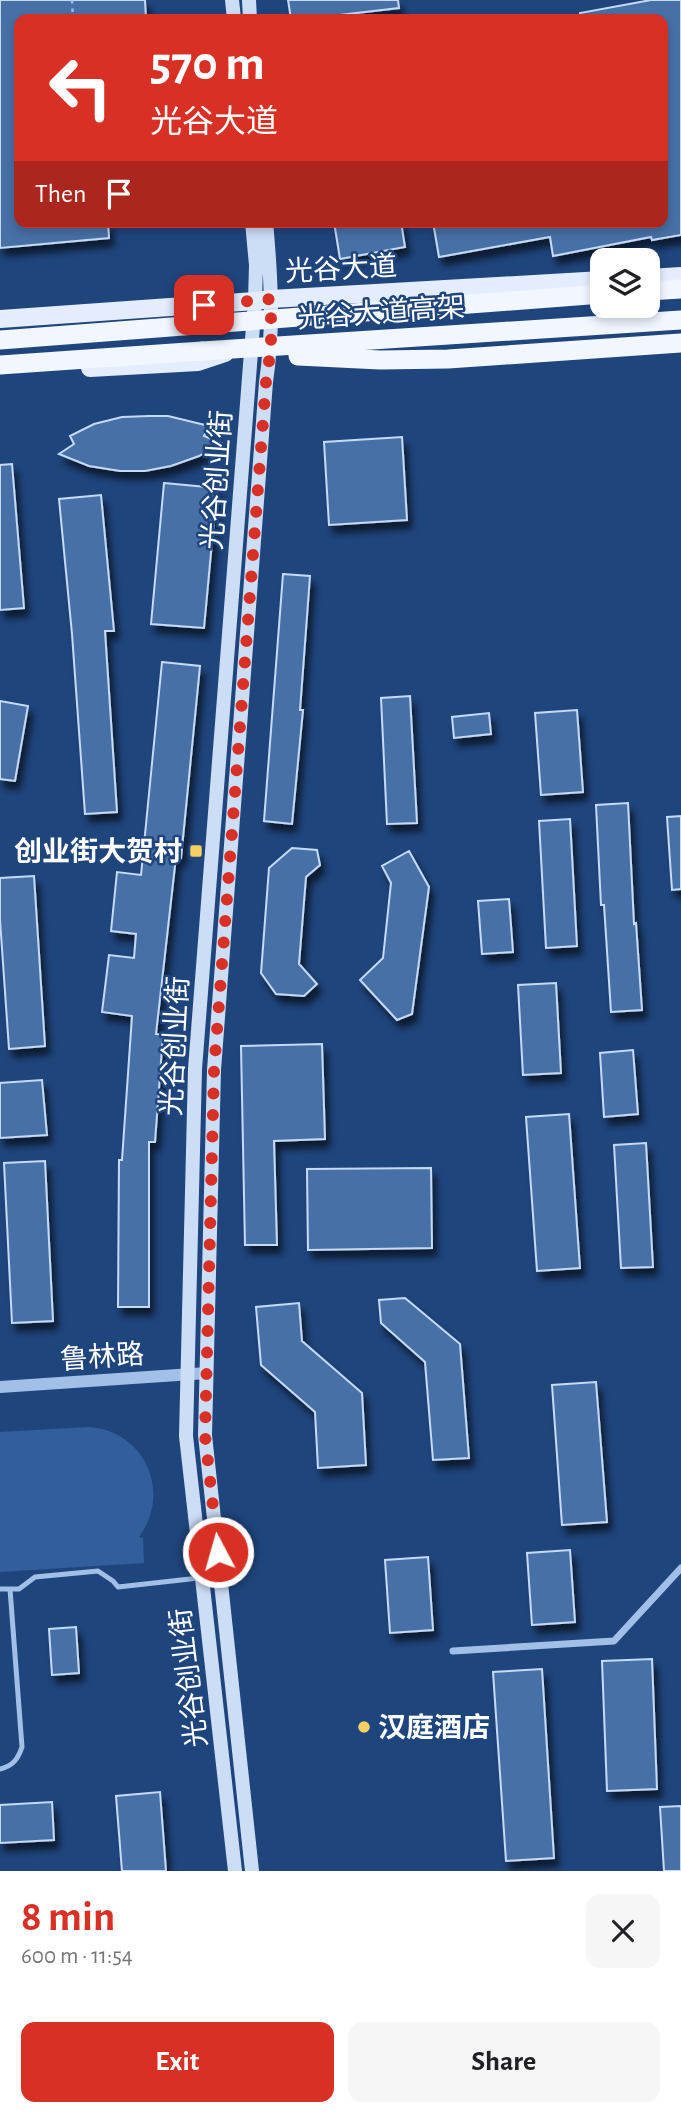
<!DOCTYPE html>
<meta charset="utf-8">
<style>
body{margin:0;font-family:"Alegreya Sans","Noto Sans SC",sans-serif;background:#f6f6f6;color:#202124;height:100vh;display:flex;flex-direction:column;font-size:26px;white-space:nowrap}
*{box-sizing:border-box;margin:0}
p{font-size:23px;color:#757577}
.icon{flex:none;width:38px;height:38px;fill:none;stroke:currentColor;stroke-width:2;stroke-linecap:round;stroke-linejoin:round}
.map{position:relative;height:1871px;overflow:hidden}
.panel{display:flex;flex-direction:column;background:#fff;flex:1}
.panel>*{flex:none}
.banner{position:absolute;left:14px;top:14px;width:654px;height:214px;border-radius:14px;box-shadow:0 4px 10px #0003;background:#d93025;color:#fff;overflow:hidden}
.buttons{position:absolute;left:590px;top:248px;display:grid;gap:14px}
.buttons a{display:grid;place-items:center;width:70px;height:70px;border-radius:14px;background:#fff;box-shadow:0 4px 10px #0003;font-size:35px}
.pin{position:absolute;display:grid;place-items:center;width:60px;height:60px;color:#fff;margin:-30px;border-radius:14px;box-shadow:0 4px 10px #0006}
.me{position:absolute;width:77px;margin:-38px;rotate:354deg;stroke-linejoin:round;filter:drop-shadow(0 0 5px #0008)}
.turn{display:flex;align-items:center;gap:24px;height:147px;padding:0 21px;font-size:32px}
.turn .icon{width:91px;height:91px;stroke-width:2.5}
.turn b{display:block;font-size:49px;line-height:60px}
.then{display:flex;align-items:center;height:66px;padding:0 21px;background:#0003;gap:14px;font-size:26px}
.round{display:grid;place-items:center;flex:none;width:74px;height:74px;border-radius:14px;background:#f6f6f6}
.summary{display:flex;align-items:center;justify-content:space-between;height:119px;padding:0 21px}
h1{font-size:42px;font-weight:600;line-height:52px;color:#d93025}
.cta{display:flex;gap:14px;margin-top:auto;padding:14px 21px}
.cta a{flex:1;height:80px;border-radius:14px;background:#d93025;color:#fff;font-size:28px;font-weight:600;line-height:80px;text-align:center}
.cta a+a{background:#f6f6f6;color:#202124}
.map>svg:first-child{display:block}
.green{fill:#325e9b}
.building{fill:#4770a6;stroke:#c5daf5;stroke-width:2;filter:url(#shadow)}
.lines{fill:none;stroke-linecap:round;stroke-linejoin:round}
.path{stroke:#a2bfe7;stroke-width:2.5;stroke-dasharray:3.5 5;stroke-linecap:butt}
.service{stroke:#a2bfe7;stroke-width:5}
.minor{stroke:#a2bfe7;stroke-width:7}
.tertiary{stroke:#a2bfe7;stroke-width:12}
.secondary{stroke:#ccddf6;stroke-width:14}
.primary{stroke:#e4edfd;stroke-width:18}
.trunk{stroke:#f2f6fe;stroke-width:19}
.trunk-bridge{stroke:#f2f6fe;stroke-width:19}
.route{stroke:#d93025;stroke-width:12;stroke-dasharray:0 21.6}
.poi-dot{fill:#f5cf62;stroke:#1f457d;stroke-width:2.5}
.labels{text-anchor:middle;stroke-width:5;stroke-linejoin:round;paint-order:stroke}
.street-label{font-size:28px;fill:#fff;stroke:#1f457d}
.poi-label{font-size:28px;font-weight:bold;fill:#fff;stroke:#1f457d;text-anchor:end}
</style>
<div class="map">
<svg width="681" height="1871" viewBox="0 0 681 1871">
<defs>
<filter id="shadow"><feDropShadow dx="4.5" dy="8" stdDeviation="3.5" flood-color="#0009"/></filter>
</defs>
<rect width="100%" height="100%" fill="#1f457d"/>
<!-- green -->
<path class="green" d="M 89,1427 C 145,1431 172,1492 139,1537 L 143,1538 L 144,1563 L 0,1572 L 0,1432 Z"/>
<!-- building -->
<path class="building" d="M 0,0 L 145,0 L 146,19 L 19,19 L 19,222 L 108,222 L 109,238 L 0,248 Z
M 288,0 L 398,0 L 399,8 L 305,19 L 291,19 Z
M 651,0 L 681,0 L 681,235 L 652,240 L 651,237 L 553,256 L 550,237 L 439,257 L 433,222 L 663,222 L 663,19 L 580,19 L 580,13 Z
M 334,222 L 401,222 L 405,247 L 340,259 Z
M 149,416 L 168,416 L 209,426 L 204,436 L 221,443 L 199,456 L 171,466 L 145,471 L 120,471 L 89,466 L 59,454 L 74,444 L 70,436 L 94,424 L 122,417 Z
M 402,437 L 407,520 L 329,525 L 324,442 Z
M 12,464 L 24,608 L 0,610 L 0,465 Z
M 164,483 L 217,488 L 204,628 L 151,624 Z
M 101,495 L 114,631 L 105,631 L 117,812 L 85,814 L 72,634 L 59,499 Z
M 283,574 L 310,576 L 300,710 L 303,710 L 292,824 L 264,821 Z
M 162,662 L 200,666 L 181,858 L 176,857 L 156,1034 L 163,1035 L 155,1142 L 149,1142 L 149,1307 L 118,1307 L 119,1160 L 122,1160 L 132,1016 L 102,1012 L 109,955 L 134,958 L 136,934 L 111,931 L 117,872 L 141,875 Z
M 410,696 L 417,823 L 387,824 L 381,698 Z
M 0,701 L 28,706 L 15,781 L 0,779 Z
M 577,710 L 583,792 L 541,795 L 535,713 Z
M 489,713 L 491,734 L 454,738 L 452,717 Z
M 628,803 L 634,924 L 636,923 L 642,1010 L 611,1012 L 604,905 L 601,905 L 596,805 Z
M 681,816 L 681,889 L 672,890 L 667,817 Z
M 570,819 L 577,946 L 546,948 L 539,821 Z
M 292,848 L 317,850 L 320,865 L 306,877 L 299,964 L 317,984 L 304,996 L 276,994 L 261,973 L 269,868 Z
M 409,851 L 429,887 L 412,1014 L 397,1020 L 360,980 L 383,958 L 391,883 L 382,866 Z
M 34,876 L 45,1046 L 9,1049 L 0,920 L 0,878 Z
M 509,899 L 513,952 L 482,954 L 478,901 Z
M 556,983 L 561,1073 L 523,1075 L 518,985 Z
M 322,1044 L 325,1139 L 274,1141 L 277,1245 L 245,1245 L 241,1046 Z
M 633,1050 L 638,1114 L 604,1117 L 600,1053 Z
M 42,1080 L 47,1135 L 0,1138 L 0,1083 Z
M 569,1114 L 580,1268 L 537,1271 L 526,1117 Z
M 646,1143 L 653,1267 L 621,1268 L 614,1145 Z
M 45,1161 L 53,1321 L 12,1323 L 4,1163 Z
M 431,1168 L 432,1248 L 308,1250 L 307,1169 Z
M 405,1298 L 460,1344 L 469,1458 L 433,1460 L 425,1362 L 381,1323 L 379,1300 Z
M 299,1303 L 302,1341 L 362,1393 L 366,1465 L 318,1468 L 315,1412 L 261,1365 L 256,1307 Z
M 596,1382 L 607,1522 L 562,1525 L 552,1385 Z
M 570,1550 L 575,1622 L 532,1625 L 527,1553 Z
M 428,1557 L 433,1630 L 390,1633 L 385,1560 Z
M 76,1627 L 79,1673 L 52,1675 L 49,1629 Z
M 652,1659 L 657,1789 L 607,1791 L 602,1661 Z
M 542,1669 L 554,1858 L 506,1861 L 493,1672 Z
M 160,1792 L 166,1871 L 122,1871 L 116,1796 Z
M 52,1802 L 54,1840 L 0,1843 L 0,1805 Z
M 681,1806 L 681,1871 L 664,1871 L 660,1807 Z"/>
<g class="lines">
<!-- path -->
<path class="path" d="M 72,0 L 73,19"/>
<!-- service -->
<path class="service" d="M 0,1589 L 19,1589 L 35,1577 L 98,1571 L 113,1581 L 118,1587 L 217,1576
M 0,1769 C 13,1766 18,1759 22,1747 L 10,1589"/>
<!-- minor -->
<path class="minor" d="M 453,1651 L 614,1641 L 681,1568"/>
<!-- tertiary -->
<path class="tertiary" d="M 0,1387 L 207,1373"/>
<!-- secondary -->
<path class="secondary" d="M 232,0 L 234,19
M 249,0 L 250,19
M 235,1871 L 186,1436 L 195,1069 L 255,301 L 256,265 L 252,222
M 252,1871 L 205,1435 L 214,1070 L 266,382 C 274,329 271,276 266,222"/>
<!-- primary -->
<path class="primary" d="M 648,278 L 681,276
M 0,319 L 255,301 L 271,299 L 602,280
M 90,368 L 198,362 L 225,353"/>
<!-- trunk -->
<path class="trunk" d="M 648,291 L 681,289
M 0,365 L 202,351"/>
<!-- trunk-bridge -->
<path class="trunk-bridge" d="M 0,340 L 602,294
M 202,351 L 681,320
M 298,356 L 380,360 L 448,359 L 681,343"/>
</g>
<g class="lines">
<!-- route -->
<path class="route" d="M 204,305 L 271,299 L 271,347 L 266,382 L 214,1070 L 205,1435 L 218,1552"/>
</g>
<!-- markers -->
<g class="poi-dot">
<rect x="189" y="844" width="14" height="14" rx="3.5"/>
<circle cx="364" cy="1727" r="7"/>
</g>
<g class="labels">
<!-- street labels -->
<g class="street-label">
<text transform="translate(341 268) rotate(-3)" y="10">光谷大道</text>
<text transform="translate(381 312) rotate(-4)" y="10">光谷大道高架</text>
<text transform="translate(216 480) rotate(-86)" y="10">光谷创业街</text>
<text transform="translate(174 1046) rotate(-87)" y="10">光谷创业街</text>
<text transform="translate(102 1356) rotate(-4)" y="10">鲁林路</text>
<text transform="translate(188 1678) rotate(-97)" y="10">光谷创业街</text>
</g>
<!-- poi labels -->
<g class="poi-label">
<text x="182" y="861">创业街大贺村</text>
<text x="378" y="1737" text-anchor="start">汉庭酒店</text>
</g>
</g>
</svg>
<div class="buttons">
<a><svg class="icon" aria-label="layers" viewBox="0 0 24 24"><path d="M12 4l9 5-9 5-9-5zM3 14l9 5 9-5"/></svg></a>
</div>
<div class="pin" style="left:204px;top:305px;background:#d93025"><svg class="icon" aria-label="arrive" viewBox="0 0 24 24"><path d="M6 21V4h12l-3 4 3 4H6"/></svg></div>
<svg class="me" style="left:218px;top:1552px" viewBox="-20 -20 40 40"><circle r="17" fill="#d93025" stroke="#fff" stroke-width="3"/><path d="M0-11L8 9 0 5-8 9z" fill="#fff"/></svg>
<div class="banner">
<div class="turn"><svg class="icon" aria-label="left" viewBox="0 0 24 24"><path d="M17 20v-9H6M10 6l-5 5 5 5"/></svg><div><b>570 m</b>光谷大道</div></div>
<div class="then">Then<svg class="icon" aria-label="arrive" viewBox="0 0 24 24"><path d="M6 21V4h12l-3 4 3 4H6"/></svg></div>
</div>
</div>
<section class="panel">
<div class="summary"><div><h1>8 min</h1><p>600 m · 11:54</p></div><a class="round"><svg class="icon" aria-label="close" viewBox="0 0 24 24"><path d="M6 6l12 12M18 6L6 18"/></svg></a></div>
<div class="cta"><a>Exit</a><a>Share</a></div>
</section>
